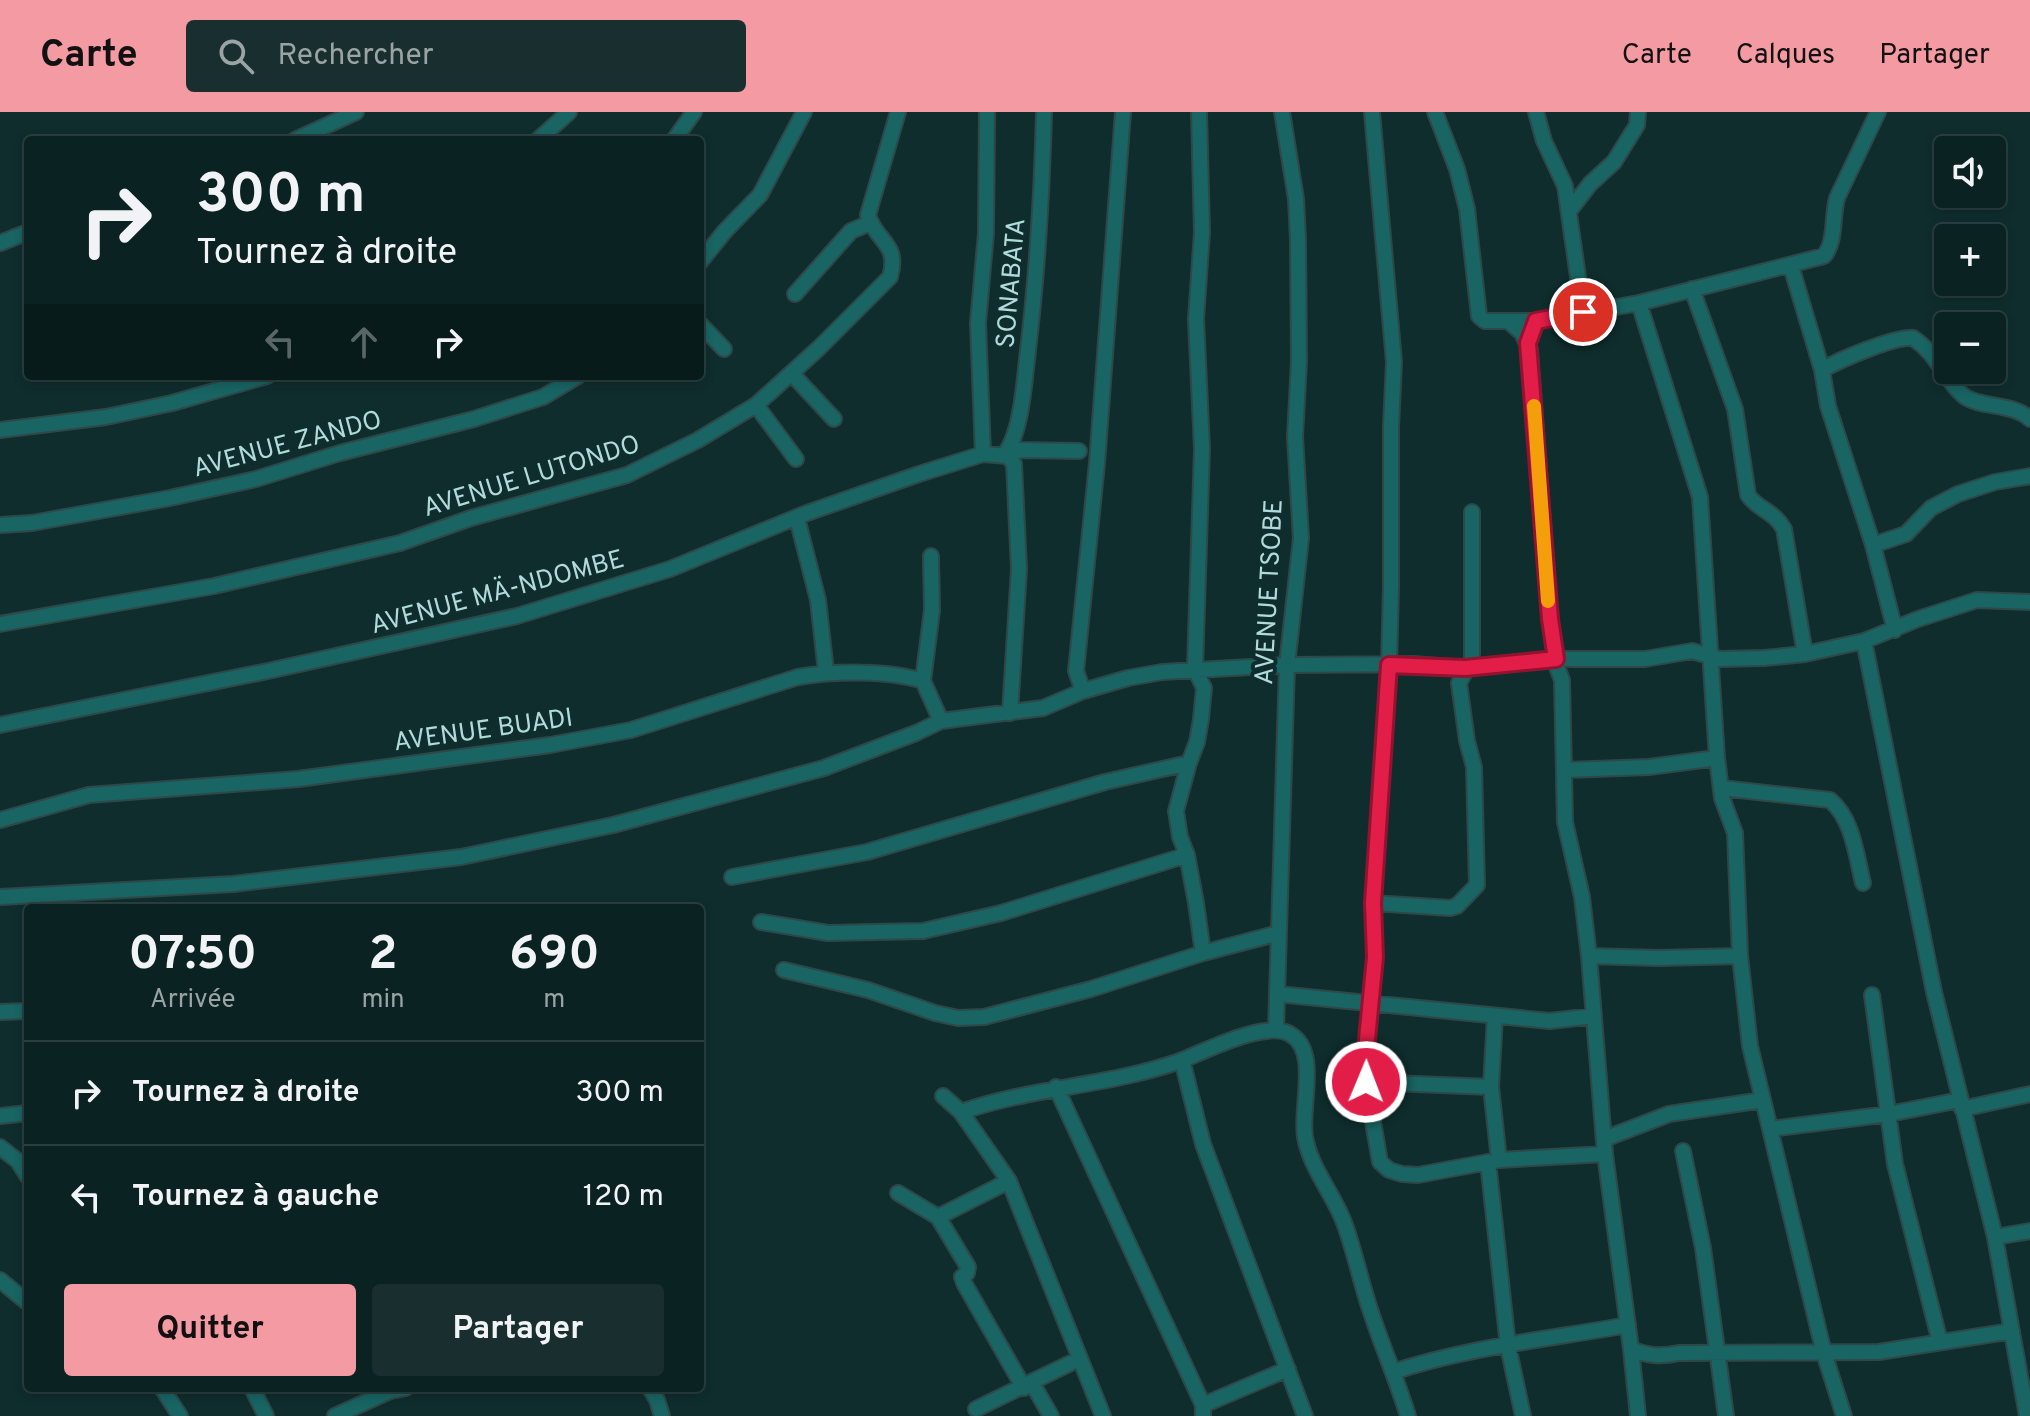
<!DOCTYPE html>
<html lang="fr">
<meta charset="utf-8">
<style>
body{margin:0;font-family:Overpass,sans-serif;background:#192f2f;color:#f1f3f6;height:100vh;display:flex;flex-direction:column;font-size:30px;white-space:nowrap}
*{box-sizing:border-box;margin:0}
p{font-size:26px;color:#9aa4a5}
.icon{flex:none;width:44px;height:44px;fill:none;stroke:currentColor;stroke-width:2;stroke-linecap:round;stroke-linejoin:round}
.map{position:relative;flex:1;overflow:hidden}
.panel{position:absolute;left:24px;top:792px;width:680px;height:488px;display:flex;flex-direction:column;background:#0b2222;border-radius:8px;box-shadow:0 4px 12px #0003,0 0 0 2px #2b3f40}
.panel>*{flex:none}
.top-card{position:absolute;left:24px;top:24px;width:680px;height:244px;border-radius:8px;box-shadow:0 4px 12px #0003,0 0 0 2px #2b3f40;background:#0b2222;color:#f1f3f6;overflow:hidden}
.fabs{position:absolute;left:1934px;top:24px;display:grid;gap:16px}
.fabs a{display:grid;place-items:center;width:72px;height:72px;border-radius:8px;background:#0b2222;box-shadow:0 4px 12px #0003,0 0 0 2px #2b3f40;font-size:40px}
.pin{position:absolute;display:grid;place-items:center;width:68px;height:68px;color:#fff;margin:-34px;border:4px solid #fff;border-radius:50%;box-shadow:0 2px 8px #0007}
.me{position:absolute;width:88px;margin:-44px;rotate:1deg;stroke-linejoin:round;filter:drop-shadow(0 0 6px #0008)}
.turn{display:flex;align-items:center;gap:28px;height:168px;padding:0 40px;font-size:36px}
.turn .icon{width:104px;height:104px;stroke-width:2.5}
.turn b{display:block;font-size:56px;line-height:68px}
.lanes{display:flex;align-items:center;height:76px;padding:0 40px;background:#0003;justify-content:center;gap:40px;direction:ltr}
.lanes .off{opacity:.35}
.eta{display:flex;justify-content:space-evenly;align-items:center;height:136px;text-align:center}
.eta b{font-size:48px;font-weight:700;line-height:56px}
.cta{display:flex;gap:16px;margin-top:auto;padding:16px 40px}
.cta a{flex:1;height:92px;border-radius:8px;background:#f49aa2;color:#111;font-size:32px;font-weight:700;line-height:92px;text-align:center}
.cta a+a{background:#192f2f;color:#f1f3f6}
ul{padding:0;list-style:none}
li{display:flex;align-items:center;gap:24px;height:104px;padding:0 40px;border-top:2px solid #2b3f40}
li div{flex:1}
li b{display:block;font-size:30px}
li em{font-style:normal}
header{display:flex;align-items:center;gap:48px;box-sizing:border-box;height:112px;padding:0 40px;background:#f49aa2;color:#111}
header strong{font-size:38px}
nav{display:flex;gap:44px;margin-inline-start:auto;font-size:28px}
.search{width:560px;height:72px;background:#192f2f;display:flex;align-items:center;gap:20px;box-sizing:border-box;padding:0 28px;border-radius:8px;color:#9aa4a5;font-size:30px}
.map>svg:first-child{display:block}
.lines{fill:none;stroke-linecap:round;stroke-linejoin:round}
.minor-casing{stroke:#2e4848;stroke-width:18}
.minor{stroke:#186564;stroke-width:14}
.route-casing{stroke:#92132f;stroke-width:20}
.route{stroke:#e11d48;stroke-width:14}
.slow{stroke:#f59e0b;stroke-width:14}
.labels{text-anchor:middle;stroke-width:8;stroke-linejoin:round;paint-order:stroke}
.street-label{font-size:26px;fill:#b0dbd9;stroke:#0f2d2d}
</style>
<header>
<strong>Carte</strong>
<div class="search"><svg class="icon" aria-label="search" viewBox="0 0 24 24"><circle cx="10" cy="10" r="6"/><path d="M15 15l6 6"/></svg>Rechercher</div>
<nav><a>Carte</a><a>Calques</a><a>Partager</a></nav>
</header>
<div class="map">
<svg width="2030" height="1304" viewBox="0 0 2030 1304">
<rect width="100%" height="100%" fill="#0f2d2d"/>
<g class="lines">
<!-- minor casing -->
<g class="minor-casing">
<path id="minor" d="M 1199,0 L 1202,120 L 1196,207 L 1202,337 L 1195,557 L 1204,576 L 1201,607 L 1197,630 L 1189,651 L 1176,699 L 1180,725 L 1187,743 L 1196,791 L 1203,841
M 1372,0 L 1394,250 L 1391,315 L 1391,475 L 1389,553 L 1373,791 L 1375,845 L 1366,938 L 1366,970 L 1380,1050 L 1389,1058 L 1402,1062 L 1418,1063 L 1499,1048 L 1605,1042
M 1435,0 L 1457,57 L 1467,97 L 1479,204 L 1485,209 L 1536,209 L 1639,191 L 1824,144 C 1836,130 1832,104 1837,86 L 1878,0
M 1536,0 L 1544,29 L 1565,74 L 1583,200
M 295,28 L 356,0
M 538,28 L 569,0
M 674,28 L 694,0
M 1570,98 L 1590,72 L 1614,50 L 1637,13 L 1638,0
M 0,131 L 28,120
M 700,150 L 725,119 L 760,83 L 804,0
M 1791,154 L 1822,258 L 1828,294 L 1873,433 L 1895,518
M 1692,177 L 1735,297 L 1748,383 C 1757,397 1774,399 1784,417 L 1805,542
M 795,182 L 851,119 L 870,111
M 1639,191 L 1700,385 L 1717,646 L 1722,686 L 1735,721 L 1740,844 L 1750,934 L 1824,1241 L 1844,1304
M 1508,209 L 1522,221 L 1530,238 L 1550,507 L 1557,555 L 1562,568 L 1565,710 L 1582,785 L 1589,844 L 1605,1042 L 1631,1237 L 1638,1304
M 700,212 L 724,237
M 1822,258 C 1839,248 1895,224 1913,226 C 1939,243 1944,268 1964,284 C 1979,296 2014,291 2030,307
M 792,262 L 834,307
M 756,293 L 796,347
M 0,318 L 106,305 L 172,291 L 267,264
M 983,342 L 978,211 L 986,121 L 987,0
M 1004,343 C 1021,322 1024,274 1027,247 C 1037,165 1042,83 1044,0
M 1008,344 L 1020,338 L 1079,339
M 797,406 L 818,488 L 826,560
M 0,413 L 32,411 L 170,386 L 256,367 L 340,341 L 474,307 L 543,285 L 578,264
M 1873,433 L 1906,422 L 1931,396 L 1958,382 L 1995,370 L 2030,364
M 0,512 L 214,474 L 400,431 L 471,406 L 627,363 L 698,328 L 756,293 L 819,236 L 890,165 C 900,131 876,130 868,103 L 898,0
M 1864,529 L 1934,880 L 1995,1125 L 2027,1304
M 923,569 L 932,498 L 931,444
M 1083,579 L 1076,559 L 1097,351 L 1123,0
M 0,613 L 268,559 L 517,504 L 670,457 L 807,401 L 919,362 L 983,342 L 1008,344 L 1014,352 L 1019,457 L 1010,601
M 1566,658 L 1649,655 L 1717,646
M 1721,676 L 1830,688 C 1853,707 1856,743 1863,771
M 0,708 L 89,683 L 298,667 L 550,633 L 631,618 L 798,565 C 834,559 889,558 923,569 L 941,609
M 732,765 L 867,740 L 1105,670 L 1189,651
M 0,785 L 233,772 L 461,745 L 613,713 L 824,656 L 916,621 L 941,609 L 1043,596 L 1083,579 L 1128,566 L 1162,560 L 1287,553 L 1413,552 L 1465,556 L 1556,547 L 1645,547 L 1692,539 L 1720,547 L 1764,546 L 1805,542 L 1864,529 L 1918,507 L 1977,488 L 2030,490
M 1373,791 L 1450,796 L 1457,794 L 1477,773 L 1474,655 L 1467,629 L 1459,571 L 1472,547 L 1472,400
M 761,810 L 828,821 L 923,819 L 1001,801 L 1187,743
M 1589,844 L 1658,846 L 1740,844
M 784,858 L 868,878 L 935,901 L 958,906 L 984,905 L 1091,877 L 1203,841 L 1279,821
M 1277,882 L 1550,909 L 1594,904
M 1872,883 L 1895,1052 L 1940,1230
M 0,900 L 28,899
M 1495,904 L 1491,975 L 1499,1048
M 1276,917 L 1287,553 L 1301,426 L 1295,325 L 1299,249 L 1298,128 L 1296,87 L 1282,0
M 1182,948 L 1203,1032 L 1305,1304
M 1366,970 L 1491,975
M 1056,975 L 1203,1293 L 1203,1304
M 943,984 L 961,1000 L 1009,1069 L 1103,1304
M 1962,997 L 2030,982
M 961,1000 C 1032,975 1110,974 1180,949 C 1206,939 1265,908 1290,922 C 1320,939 1300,994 1305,1025 C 1311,1058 1334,1082 1345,1113 C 1356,1144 1362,1176 1373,1206 C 1384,1239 1398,1271 1408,1304
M 0,1004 L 28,1001
M 1770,1017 L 1889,1002 L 1960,988
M 1604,1027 L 1669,1002 L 1763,988
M 0,1035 L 18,1049 L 28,1065
M 1683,1039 L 1703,1136 L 1726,1304
M 1488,1050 L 1508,1234 L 1523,1304
M 898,1081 L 938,1105 L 968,1155 L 967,1161 L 962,1165 L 964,1171 L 1024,1276
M 938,1105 L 1009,1069
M 1995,1125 L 2030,1119
M 0,1168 L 28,1191
M 1631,1237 C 1648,1244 1661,1245 1679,1241 L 1879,1240 L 2012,1219
M 1393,1260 C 1468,1235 1550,1227 1628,1213
M 1032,1271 L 1051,1304
M 162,1276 L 180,1304
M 252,1276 L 266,1304
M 650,1276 L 657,1288 L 662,1304
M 1203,1293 L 1288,1257
M 976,1297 L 1079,1247
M 335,1304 L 390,1279 L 406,1276"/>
</g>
<!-- minor -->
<use href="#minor" class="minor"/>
</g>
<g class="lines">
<!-- route casing -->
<g class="route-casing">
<path id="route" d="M 1366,970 L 1366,938 L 1375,845 L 1373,791 L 1389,553 L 1465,556 L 1556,547 L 1550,507 L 1528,231 L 1536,209 L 1583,200"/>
</g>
<!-- route -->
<use href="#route" class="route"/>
<!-- slow -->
<path class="slow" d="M 1534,294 L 1548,489"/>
</g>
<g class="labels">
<!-- street labels -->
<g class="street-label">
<text transform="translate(1010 171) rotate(-85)" y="9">SONABATA</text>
<text transform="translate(287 331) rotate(-15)" y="9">AVENUE ZANDO</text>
<text transform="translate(531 363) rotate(-17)" y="9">AVENUE LUTONDO</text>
<text transform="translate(497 479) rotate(-15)" y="9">AVENUE MA¨-NDOMBE</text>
<text transform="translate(1268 480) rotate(-87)" y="9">AVENUE TSOBE</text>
<text transform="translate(483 617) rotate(-8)" y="9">AVENUE BUADI</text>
</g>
</g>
</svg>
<div class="fabs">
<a><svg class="icon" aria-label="sound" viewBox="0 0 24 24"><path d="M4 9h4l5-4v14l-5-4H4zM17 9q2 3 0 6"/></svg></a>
<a>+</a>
<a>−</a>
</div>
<div class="pin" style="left:1583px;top:200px;background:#d93025"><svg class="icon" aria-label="arrive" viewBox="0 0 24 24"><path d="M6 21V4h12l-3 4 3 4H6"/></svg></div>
<svg class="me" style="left:1366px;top:970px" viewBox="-20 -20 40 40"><circle r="17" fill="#e11d48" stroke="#fff" stroke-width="3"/><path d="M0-11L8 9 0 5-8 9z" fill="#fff"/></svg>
<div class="top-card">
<div class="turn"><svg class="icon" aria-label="right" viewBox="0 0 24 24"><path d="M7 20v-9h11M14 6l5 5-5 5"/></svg><div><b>300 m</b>Tournez à droite</div></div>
<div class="lanes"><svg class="icon off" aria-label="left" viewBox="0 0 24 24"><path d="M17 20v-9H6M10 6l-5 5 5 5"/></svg><svg class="icon off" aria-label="ahead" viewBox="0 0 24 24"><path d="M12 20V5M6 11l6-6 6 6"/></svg><svg class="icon" aria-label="right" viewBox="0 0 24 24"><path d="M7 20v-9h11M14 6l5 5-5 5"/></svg></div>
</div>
<section class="panel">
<div class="eta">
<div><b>07:50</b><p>Arrivée</p></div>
<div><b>2</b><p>min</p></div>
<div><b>690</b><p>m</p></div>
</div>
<ul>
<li><svg class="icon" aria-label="right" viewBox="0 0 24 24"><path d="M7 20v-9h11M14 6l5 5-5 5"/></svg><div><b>Tournez à droite</b></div><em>300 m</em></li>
<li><svg class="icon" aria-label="left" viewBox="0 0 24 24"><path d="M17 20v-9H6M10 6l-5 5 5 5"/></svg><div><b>Tournez à gauche</b></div><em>120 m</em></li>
</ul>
<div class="cta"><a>Quitter</a><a>Partager</a></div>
</section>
</div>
